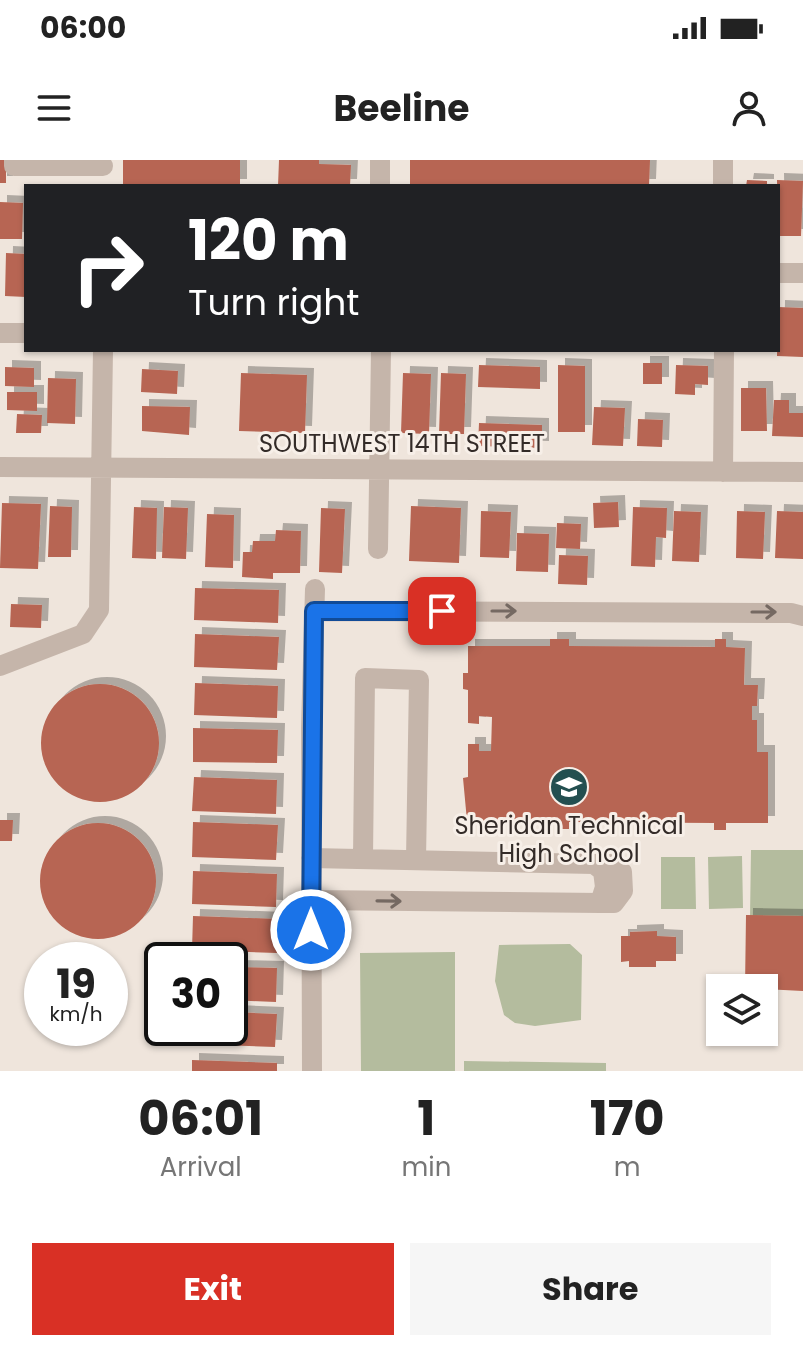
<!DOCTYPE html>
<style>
body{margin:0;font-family:Poppins,sans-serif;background:#f6f6f6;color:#222;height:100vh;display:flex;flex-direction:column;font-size:30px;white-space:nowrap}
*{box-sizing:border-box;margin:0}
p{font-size:26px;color:#767676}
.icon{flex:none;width:44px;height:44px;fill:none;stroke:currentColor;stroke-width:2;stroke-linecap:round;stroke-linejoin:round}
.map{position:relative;height:911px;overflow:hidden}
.side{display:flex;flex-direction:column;background:#fff;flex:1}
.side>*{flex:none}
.top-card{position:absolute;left:24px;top:24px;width:756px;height:168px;border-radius:0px;box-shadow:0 2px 6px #0004;background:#202124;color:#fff;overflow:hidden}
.buttons{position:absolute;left:706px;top:814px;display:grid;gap:16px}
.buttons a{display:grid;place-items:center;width:72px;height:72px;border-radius:0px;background:#fff;box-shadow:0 2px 6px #0004;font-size:40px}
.speed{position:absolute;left:24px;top:782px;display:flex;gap:16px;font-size:40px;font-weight:700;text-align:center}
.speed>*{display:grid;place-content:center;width:104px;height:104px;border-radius:50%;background:#fff;box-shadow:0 2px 6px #0004;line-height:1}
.speed small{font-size:20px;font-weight:400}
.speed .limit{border:4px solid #111;border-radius:12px;background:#fff;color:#111}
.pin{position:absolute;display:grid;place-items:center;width:68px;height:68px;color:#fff;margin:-34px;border-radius:16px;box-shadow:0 4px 12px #0006}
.me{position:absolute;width:88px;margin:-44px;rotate:0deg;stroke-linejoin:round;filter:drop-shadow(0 0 6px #0008)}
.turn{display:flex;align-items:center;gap:28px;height:168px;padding:0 32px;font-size:36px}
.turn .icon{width:104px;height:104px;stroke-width:2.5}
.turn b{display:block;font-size:56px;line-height:68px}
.eta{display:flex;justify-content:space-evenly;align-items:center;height:136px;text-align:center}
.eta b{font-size:48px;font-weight:700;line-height:56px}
.cta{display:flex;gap:16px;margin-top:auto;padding:16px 32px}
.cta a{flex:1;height:92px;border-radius:0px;background:#d93025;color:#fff;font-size:32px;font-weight:700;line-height:92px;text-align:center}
.cta a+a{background:#f6f6f6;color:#222}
.status{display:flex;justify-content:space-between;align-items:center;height:56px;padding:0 40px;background:#fff;direction:ltr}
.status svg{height:22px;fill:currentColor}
header{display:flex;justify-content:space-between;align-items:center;height:104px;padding:0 32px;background:#fff;font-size:36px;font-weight:700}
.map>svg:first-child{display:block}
.green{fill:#b4bc9e}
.building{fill:#b76552;filter:url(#shadow)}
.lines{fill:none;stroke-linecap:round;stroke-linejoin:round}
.minor{stroke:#c5b5aa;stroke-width:20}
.oneway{stroke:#756962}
.route-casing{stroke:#114b97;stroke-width:20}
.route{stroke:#1a73e8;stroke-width:14}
.labels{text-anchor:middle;stroke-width:6;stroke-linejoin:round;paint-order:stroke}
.street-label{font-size:24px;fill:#332b28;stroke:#f7efe8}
.poi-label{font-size:24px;fill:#332b28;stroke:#f7efe8}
</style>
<div class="status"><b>06:00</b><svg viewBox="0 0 49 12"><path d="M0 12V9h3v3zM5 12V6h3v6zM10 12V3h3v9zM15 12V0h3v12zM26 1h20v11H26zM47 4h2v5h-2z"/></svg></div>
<header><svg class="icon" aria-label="menu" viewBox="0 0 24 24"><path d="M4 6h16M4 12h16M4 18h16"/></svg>Beeline<svg class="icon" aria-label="person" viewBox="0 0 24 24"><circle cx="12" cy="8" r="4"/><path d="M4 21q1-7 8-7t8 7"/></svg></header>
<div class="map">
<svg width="803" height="911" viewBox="0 0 803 911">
<defs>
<filter id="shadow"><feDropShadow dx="7" dy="-7" stdDeviation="0" flood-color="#0004"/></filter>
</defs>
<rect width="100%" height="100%" fill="#efe5dc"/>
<!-- green -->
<path class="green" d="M 751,690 L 803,690 L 803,759 L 750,758 Z
M 742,696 L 743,748 L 709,749 L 708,697 Z
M 661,697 L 695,697 L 696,749 L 661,749 Z
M 570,784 L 582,795 L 581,860 L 535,866 L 515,863 L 504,855 L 495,821 L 499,785 Z
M 455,792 L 455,911 L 361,911 L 360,793 Z
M 464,901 L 606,903 L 606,911 L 464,911 Z"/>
<!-- building -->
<path class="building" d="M 0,0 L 6,0 L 6,23 L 0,23 Z
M 123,0 L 240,0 L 240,26 L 123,26 Z
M 279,0 L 319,0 L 319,4 L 351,5 L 350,26 L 278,26 Z
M 410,0 L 650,0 L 649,26 L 410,25 Z
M 747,20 L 767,21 L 767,26 L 746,26 Z
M 777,20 L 803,21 L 801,76 L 778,76 Z
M 0,42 L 23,43 L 22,79 L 0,79 Z
M 6,93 L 26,94 L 26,137 L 5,136 Z
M 778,147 L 803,148 L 803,197 L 777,196 Z
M 643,203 L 662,203 L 662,224 L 643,224 Z
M 479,205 L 540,207 L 540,229 L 478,227 Z
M 558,205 L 585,206 L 585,272 L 558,272 Z
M 676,205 L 708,206 L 708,225 L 695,224 L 695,235 L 675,234 Z
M 5,207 L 34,208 L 34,227 L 5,226 Z
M 142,209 L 178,211 L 177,234 L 141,232 Z
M 241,213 L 307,215 L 305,273 L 239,271 Z
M 403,213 L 431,214 L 429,274 L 401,273 Z
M 441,213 L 466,214 L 464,274 L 439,274 Z
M 48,218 L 76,219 L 75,264 L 47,263 Z
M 741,228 L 766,228 L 767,271 L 741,271 Z
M 7,232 L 37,232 L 37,251 L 7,250 Z
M 774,240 L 789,240 L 789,253 L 803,253 L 803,277 L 772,276 Z
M 142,246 L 190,247 L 189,275 L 142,271 Z
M 594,247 L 625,248 L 623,286 L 592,285 Z
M 17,254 L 42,255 L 41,273 L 16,273 Z
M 638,259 L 663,260 L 662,287 L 637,286 Z
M 479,263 L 542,265 L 542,288 L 478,286 Z
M 618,342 L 619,367 L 594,368 L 593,343 Z
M 2,343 L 41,344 L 38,409 L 0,408 Z
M 50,346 L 72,347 L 71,397 L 48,397 Z
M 411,346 L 461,348 L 459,403 L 409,401 Z
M 134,347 L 157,348 L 156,399 L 132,398 Z
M 164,347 L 188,348 L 186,399 L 162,398 Z
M 633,347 L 667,348 L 666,378 L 656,377 L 655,407 L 631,406 Z
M 321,348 L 345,349 L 342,413 L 319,412 Z
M 481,351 L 511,352 L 509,398 L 480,397 Z
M 674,351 L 701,352 L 699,402 L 672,401 Z
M 737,351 L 765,352 L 763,399 L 736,398 Z
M 777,351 L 803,352 L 803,399 L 775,398 Z
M 207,354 L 234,355 L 233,408 L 205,407 Z
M 557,363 L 581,364 L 580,389 L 556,388 Z
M 276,370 L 301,371 L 300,413 L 273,413 L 273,419 L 242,417 L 243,392 L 252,392 L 253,381 L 275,381 Z
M 517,373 L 549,374 L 548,412 L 516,411 Z
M 559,395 L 588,396 L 587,425 L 558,424 Z
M 195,428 L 279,430 L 278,463 L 194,460 Z
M 11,444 L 42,445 L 41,468 L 10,467 Z
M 195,474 L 279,477 L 277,510 L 194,507 Z
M 550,479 L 569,479 L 569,486 L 715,487 L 715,479 L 726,479 L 726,487 L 745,488 L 744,525 L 758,525 L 757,546 L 752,546 L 752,560 L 757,560 L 757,592 L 768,592 L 768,663 L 726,663 L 726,670 L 714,670 L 714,663 L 569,662 L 569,669 L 557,669 L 557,662 L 467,661 L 463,618 L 468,617 L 468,584 L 479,584 L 479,591 L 491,591 L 492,557 L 479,556 L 479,564 L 468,563 L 468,530 L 463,529 L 463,513 L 468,513 L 468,486 L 550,486 Z
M 195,523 L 278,526 L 277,558 L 194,555 Z
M41 583a59 59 0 1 1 118 0a59 59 0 1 1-118 0Z
M 193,568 L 278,570 L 277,603 L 193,602 Z
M 194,617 L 277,620 L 276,654 L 192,651 Z
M 0,660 L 13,660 L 12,681 L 0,681 Z
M 193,662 L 278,665 L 276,700 L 192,697 Z
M40 721a58 58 0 1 1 116 0a58 58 0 1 1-116 0Z
M 193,711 L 277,714 L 276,747 L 192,744 Z
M 746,755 L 803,756 L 803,831 L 745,828 Z
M 193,756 L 278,759 L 277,793 L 192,790 Z
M 657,771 L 657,776 L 676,777 L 676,801 L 656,801 L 656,807 L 629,807 L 629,801 L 621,802 L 621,776 L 630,776 L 630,772 Z
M 230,807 L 277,808 L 276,842 L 230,840 Z
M 230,852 L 277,854 L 275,887 L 191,884 L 192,868 L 230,868 Z
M 192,900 L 277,903 L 277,911 L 192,911 Z"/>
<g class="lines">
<!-- minor -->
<path class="minor" d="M 14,0 L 14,6 L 103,6
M 380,0 L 380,26
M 723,26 L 723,0
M 778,113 L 803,113
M 0,173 L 26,173
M 0,307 L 803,312
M 723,312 L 724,190
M 378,389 L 381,190
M 314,451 L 791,453 L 803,456
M 0,506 L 83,474 L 99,450 L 103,190
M 311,698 L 594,704 L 603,711 L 605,727 L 600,743 L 311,740
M 363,698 L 365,518 L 419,520 L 416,700
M 594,704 L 610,704 L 622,712 L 623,731 L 614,743 L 600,743
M 312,911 L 311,568 L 315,429"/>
</g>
<!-- one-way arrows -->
<defs><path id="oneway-shaft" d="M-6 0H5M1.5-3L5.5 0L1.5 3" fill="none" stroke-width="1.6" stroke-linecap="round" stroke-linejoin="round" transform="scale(2)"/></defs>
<g class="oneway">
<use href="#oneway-shaft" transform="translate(504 451)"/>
<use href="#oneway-shaft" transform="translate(764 452)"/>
<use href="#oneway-shaft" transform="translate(389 741) rotate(1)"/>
</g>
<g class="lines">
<!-- route casing -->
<g class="route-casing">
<path id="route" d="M 311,770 L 314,451 L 442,451"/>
</g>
<!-- route -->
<use href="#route" class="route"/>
</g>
<!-- icons -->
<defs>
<g id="school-disc" transform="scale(2)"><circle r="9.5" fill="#234f50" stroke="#f7efe8"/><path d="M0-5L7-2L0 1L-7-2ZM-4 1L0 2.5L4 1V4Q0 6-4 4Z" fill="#fff"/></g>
</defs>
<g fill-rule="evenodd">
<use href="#school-disc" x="569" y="627"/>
</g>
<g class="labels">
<!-- street labels -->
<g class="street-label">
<text x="402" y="292">SOUTHWEST 14TH STREET</text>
</g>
<!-- poi labels -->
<g class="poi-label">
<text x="569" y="674">Sheridan Technical<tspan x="569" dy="28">High School</tspan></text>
</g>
</g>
</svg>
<div class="buttons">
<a><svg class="icon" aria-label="layers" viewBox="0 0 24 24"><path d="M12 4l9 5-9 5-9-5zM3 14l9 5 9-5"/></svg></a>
</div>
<div class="speed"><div>19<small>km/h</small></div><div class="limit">30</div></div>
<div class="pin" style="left:442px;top:451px;background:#d93025"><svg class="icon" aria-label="arrive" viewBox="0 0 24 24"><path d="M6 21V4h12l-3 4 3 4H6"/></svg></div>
<svg class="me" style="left:311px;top:770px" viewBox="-20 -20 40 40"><circle r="17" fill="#1a73e8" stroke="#fff" stroke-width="3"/><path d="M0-11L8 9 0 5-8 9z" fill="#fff"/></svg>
<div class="top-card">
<div class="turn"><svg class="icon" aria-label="right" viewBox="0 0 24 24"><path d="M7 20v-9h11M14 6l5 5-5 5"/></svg><div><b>120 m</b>Turn right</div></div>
</div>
</div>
<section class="side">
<div class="eta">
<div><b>06:01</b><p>Arrival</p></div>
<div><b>1</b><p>min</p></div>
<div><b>170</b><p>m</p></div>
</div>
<div class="cta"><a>Exit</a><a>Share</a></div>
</section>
